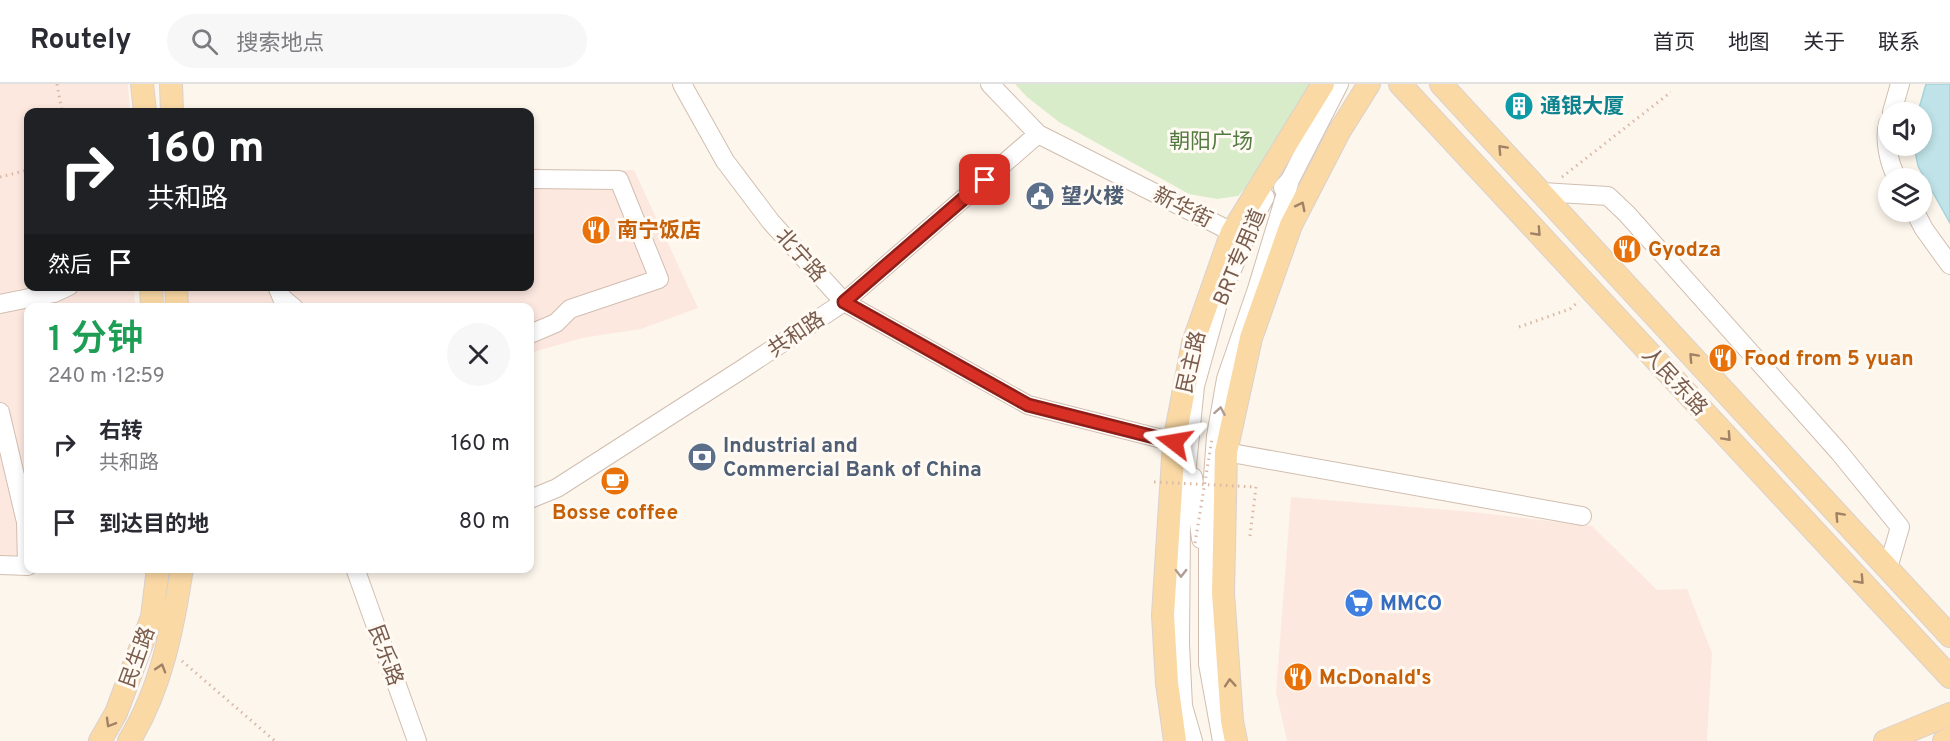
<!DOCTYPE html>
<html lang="zh">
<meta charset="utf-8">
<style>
body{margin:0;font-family:Overpass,"Noto Sans SC",sans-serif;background:#f7f7f7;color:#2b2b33;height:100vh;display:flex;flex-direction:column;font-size:22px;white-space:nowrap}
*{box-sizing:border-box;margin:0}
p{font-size:20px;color:#7c7c81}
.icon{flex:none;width:33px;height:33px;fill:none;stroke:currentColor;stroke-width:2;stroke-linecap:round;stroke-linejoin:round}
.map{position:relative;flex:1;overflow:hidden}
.drawer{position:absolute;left:24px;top:219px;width:510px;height:270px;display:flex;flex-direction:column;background:#fff;border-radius:12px;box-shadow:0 3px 9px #0003}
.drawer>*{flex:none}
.hud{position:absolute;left:24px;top:24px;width:510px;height:183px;border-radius:12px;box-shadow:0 3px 9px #0003;background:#202124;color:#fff;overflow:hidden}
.controls{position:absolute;left:1878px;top:18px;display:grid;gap:12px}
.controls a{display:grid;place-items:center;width:54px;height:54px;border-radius:50%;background:#fff;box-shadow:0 3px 9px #0003;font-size:30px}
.pin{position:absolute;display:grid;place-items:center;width:51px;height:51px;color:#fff;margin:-26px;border-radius:12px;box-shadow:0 3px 9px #0006}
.me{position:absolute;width:66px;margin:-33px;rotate:284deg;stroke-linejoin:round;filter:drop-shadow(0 0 4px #0008)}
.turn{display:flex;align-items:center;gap:21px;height:126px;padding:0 24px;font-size:27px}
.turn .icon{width:78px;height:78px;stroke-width:2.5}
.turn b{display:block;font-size:42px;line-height:51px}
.then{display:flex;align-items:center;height:57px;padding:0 24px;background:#0003;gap:12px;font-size:22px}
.round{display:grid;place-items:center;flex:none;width:63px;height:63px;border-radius:32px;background:#f7f7f7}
.summary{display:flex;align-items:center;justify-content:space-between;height:102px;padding:0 24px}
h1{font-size:36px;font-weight:600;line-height:45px;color:#1e9e55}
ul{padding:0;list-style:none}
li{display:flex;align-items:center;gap:18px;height:78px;padding:0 24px}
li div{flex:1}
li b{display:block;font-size:22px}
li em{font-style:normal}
header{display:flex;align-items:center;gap:36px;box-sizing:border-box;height:84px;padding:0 30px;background:#fff;border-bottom:2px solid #e1e1e2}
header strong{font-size:28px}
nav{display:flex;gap:33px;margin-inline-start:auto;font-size:21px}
.search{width:420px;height:54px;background:#f7f7f7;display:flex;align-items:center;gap:15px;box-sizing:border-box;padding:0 21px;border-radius:33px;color:#7c7c81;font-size:22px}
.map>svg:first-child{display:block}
.commercial{fill:#fde8e0}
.green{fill:#d8ecc9}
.water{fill:#bfe3e8;stroke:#a5d3da;stroke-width:1.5}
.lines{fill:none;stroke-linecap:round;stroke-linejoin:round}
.minor-casing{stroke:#d1beb0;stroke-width:20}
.major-casing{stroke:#dad1cd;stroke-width:24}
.path{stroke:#d9b8a5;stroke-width:3;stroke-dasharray:1.5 4.5;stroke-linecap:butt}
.minor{stroke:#fff;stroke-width:18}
.major{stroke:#fbd9a5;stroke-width:22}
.path-bridge{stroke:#d9b8a5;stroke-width:3;stroke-dasharray:1.5 4.5;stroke-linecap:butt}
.oneway{stroke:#a18267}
.oneway2{stroke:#af9d94}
.route-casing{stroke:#8d1f18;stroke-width:15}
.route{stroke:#d93025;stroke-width:10}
.labels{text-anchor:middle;stroke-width:6;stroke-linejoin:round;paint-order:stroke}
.culture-label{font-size:21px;font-weight:bold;fill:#0d838f;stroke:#fffaf3;text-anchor:start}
.park-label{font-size:21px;fill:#537a41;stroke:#fffaf3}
.service-label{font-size:21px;font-weight:bold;fill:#4e5e75;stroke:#fffaf3;text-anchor:start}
.street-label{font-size:21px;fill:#7a5c4d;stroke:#fffaf3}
.food-label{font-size:21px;font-weight:bold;fill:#c56008;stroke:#fffaf3;text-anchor:start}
.shop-label{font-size:21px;font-weight:bold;fill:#366cbe;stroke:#fffaf3;text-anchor:start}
</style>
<header>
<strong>Routely</strong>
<div class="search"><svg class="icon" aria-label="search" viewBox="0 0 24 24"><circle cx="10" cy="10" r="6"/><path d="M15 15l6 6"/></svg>搜索地点</div>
<nav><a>首页</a><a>地图</a><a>关于</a><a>联系</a></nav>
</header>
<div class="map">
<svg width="1950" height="657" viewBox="0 0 1950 657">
<rect width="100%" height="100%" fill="#fdf6ec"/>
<!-- commercial -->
<path class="commercial" d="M 0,0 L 128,0 L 130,28 L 28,28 L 28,202 L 134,203 L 135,223 L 28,224 L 28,473 L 0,474 Z
M 530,83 L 539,84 L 539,90 L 634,86 L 698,224 L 641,245 L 582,254 L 530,269 L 530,224 L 188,223 L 188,203 L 530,202 Z
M 1291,413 L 1473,428 L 1592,442 L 1657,506 L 1687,505 L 1712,569 L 1707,657 L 1287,657 L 1276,608 Z"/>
<!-- green -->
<path class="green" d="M 1015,0 L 1315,0 L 1269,78 L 1238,112 L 1217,115 L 1189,110 L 1059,38 L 1027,13 Z"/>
<!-- water -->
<path class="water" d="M 1926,0 L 1950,0 L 1950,139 L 1918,82 L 1914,62 L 1922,62 L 1922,28 L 1918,28 Z"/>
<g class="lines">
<!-- minor casing -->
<g class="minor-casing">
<path id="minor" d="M 682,0 L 725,77 L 771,138 L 844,218 L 1028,321 L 1174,358
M 990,0 L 1038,50 L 1232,148
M 1892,28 L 1900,0
M 1888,40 C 1884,56 1889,80 1897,94
M 530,95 L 619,96 L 659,195 L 570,225 L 556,239 L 530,250
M 1283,104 L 1290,96 L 1339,0
M 1542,108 L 1608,112 L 1627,130 L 1839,368 L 1900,443 L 1888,484
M 1915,128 L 1924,145 L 1950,181
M 277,202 L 282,214 L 294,224
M 0,220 L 54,209 L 69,202
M 0,328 L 26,438 L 27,482
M 1226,368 L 1582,432
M 1193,393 L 1201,455
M 530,415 L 557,404 L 744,284 L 844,218 L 1038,50
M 0,481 L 28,482
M 355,484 L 417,657
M 1193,657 L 1183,622 L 1180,560 L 1181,440 L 1195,302 L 1219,216 L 1256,130 L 1265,113
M 1222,657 L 1208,580 L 1208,461 L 1216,352 L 1226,295 L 1257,205 L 1290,96"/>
</g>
<!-- major casing -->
<g class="major-casing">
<path id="major" d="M 142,0 L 145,28
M 171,0 L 172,28
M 1400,0 L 1950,593
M 1441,0 L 1950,552
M 151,202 L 152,224
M 176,202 L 177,224
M 100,657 L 116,629 L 152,533 L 158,484
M 129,657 C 161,605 173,544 182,484
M 1175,657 L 1167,599 L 1163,531 L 1174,358 L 1193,259 L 1232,148 L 1323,0
M 1236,657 L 1232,637 L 1223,509 L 1226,368 L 1251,254 L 1291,141 L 1339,48 L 1369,0
M 1885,657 L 1950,630
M 1944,657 L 1950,654"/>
</g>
<!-- path -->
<path class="path" d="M 57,0 L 62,28
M 0,93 L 28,86
M 1562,93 L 1671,8
M 1519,243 L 1570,225 L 1579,217
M 1250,452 L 1256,403
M 182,577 L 275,657"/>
<!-- minor -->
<use href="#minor" class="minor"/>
<!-- major -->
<use href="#major" class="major"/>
<!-- path-bridge -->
<path class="path-bridge" d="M 1154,398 L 1256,403
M 1195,459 L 1212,355"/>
</g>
<!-- one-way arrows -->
<defs><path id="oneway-chevron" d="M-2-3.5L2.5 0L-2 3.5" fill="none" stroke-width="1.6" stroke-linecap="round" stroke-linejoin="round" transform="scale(1.5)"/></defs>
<g class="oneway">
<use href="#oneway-chevron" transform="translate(1502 65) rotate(-133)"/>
<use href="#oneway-chevron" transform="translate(1301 122) rotate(-63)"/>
<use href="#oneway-chevron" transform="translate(1537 148) rotate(47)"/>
<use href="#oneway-chevron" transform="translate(1693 273) rotate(-133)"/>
<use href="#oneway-chevron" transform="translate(1727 353) rotate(47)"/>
<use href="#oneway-chevron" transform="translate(1839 432) rotate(-133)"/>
<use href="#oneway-chevron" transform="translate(1860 496) rotate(47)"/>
<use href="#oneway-chevron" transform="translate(161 584) rotate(-73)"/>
<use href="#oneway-chevron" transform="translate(1230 599) rotate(-94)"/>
<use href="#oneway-chevron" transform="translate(110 639) rotate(120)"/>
</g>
<g class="oneway2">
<use href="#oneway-chevron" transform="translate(1220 327) rotate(-80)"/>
<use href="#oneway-chevron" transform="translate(1181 489) rotate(90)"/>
</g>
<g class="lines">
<!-- route casing -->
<g class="route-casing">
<path id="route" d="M 985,96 L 844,218 L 1028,321 L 1174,358"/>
</g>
<!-- route -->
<use href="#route" class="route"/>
</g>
<!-- icons -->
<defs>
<g id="building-disc" transform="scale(1.5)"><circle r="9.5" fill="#0f9aa8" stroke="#fffaf3"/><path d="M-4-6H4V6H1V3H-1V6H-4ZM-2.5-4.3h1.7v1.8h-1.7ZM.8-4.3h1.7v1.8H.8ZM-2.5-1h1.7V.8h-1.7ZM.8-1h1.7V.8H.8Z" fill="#fff"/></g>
<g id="civic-disc" transform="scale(1.5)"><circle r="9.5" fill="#5c6f8a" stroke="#fffaf3"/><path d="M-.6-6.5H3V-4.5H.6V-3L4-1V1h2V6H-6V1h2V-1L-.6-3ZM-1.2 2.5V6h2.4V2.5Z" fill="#fff"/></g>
<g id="restaurant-disc" transform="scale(1.5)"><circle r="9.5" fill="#e8710a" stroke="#fffaf3"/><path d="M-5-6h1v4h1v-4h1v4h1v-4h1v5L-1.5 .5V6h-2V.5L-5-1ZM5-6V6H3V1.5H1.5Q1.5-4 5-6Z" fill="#fff"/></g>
<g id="bank-disc" transform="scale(1.5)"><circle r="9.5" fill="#5c6f8a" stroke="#fffaf3"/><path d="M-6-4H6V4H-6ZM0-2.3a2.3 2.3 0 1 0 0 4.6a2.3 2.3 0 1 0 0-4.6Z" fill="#fff"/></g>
<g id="cafe-disc" transform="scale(1.5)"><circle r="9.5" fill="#e8710a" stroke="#fffaf3"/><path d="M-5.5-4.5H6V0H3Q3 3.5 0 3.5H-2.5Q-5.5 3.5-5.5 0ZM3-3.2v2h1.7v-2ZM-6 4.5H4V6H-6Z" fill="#fff"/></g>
<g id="supermarket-disc" transform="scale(1.5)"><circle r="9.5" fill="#3f7fe0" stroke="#fffaf3"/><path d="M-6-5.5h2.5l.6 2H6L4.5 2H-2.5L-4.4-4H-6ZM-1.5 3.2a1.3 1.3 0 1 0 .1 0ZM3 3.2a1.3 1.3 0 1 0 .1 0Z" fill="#fff"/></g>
</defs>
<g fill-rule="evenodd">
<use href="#building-disc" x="1519" y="22"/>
<use href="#civic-disc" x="1040" y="112"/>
<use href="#restaurant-disc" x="596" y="146"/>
<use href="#restaurant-disc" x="1627" y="165"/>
<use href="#restaurant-disc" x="1723" y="274"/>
<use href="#bank-disc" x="702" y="373"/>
<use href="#cafe-disc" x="615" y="397"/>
<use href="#supermarket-disc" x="1359" y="519"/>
<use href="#restaurant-disc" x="1298" y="593"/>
</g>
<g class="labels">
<!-- culture labels -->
<g class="culture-label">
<text x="1540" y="29">通银大厦</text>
</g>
<!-- park labels -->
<g class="park-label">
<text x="1211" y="64">朝阳广场</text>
</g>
<!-- service labels -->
<g class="service-label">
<text x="1061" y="119">望火楼</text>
<text x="723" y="368">Industrial and<tspan x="723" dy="24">Commercial Bank of China</tspan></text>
</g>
<!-- street labels -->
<g class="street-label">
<text transform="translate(1183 123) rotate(27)" y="7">新华街</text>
<text transform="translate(801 171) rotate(48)" y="7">北宁路</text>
<text transform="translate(1239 173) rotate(-67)" y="7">BRT专用道</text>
<text transform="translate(796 250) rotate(-34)" y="7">共和路</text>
<text transform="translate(1191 278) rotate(-77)" y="7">民主路</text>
<text transform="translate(1675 297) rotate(47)" y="7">人民东路</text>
<text transform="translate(386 571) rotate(70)" y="7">民乐路</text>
<text transform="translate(137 573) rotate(-70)" y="7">民生路</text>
</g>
<!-- food labels -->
<g class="food-label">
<text x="617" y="153">南宁饭店</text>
<text x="1648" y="172">Gyodza</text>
<text x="1744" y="281">Food from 5 yuan</text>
<text x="615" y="435" text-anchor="middle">Bosse coffee</text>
<text x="1319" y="600">McDonald's</text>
</g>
<!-- shop labels -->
<g class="shop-label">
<text x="1380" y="526">MMCO</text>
</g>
</g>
</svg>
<div class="controls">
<a><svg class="icon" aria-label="sound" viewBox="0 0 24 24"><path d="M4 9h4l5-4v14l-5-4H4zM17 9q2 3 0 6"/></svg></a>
<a><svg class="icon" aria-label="layers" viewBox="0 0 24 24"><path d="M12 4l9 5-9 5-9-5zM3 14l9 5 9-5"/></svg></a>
</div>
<div class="pin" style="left:985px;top:96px;background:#d93025"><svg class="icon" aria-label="arrive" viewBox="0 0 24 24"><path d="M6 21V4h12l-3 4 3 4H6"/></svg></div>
<svg class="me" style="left:1174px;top:358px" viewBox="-20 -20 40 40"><path d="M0-17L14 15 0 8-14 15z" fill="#d93025" stroke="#fff" stroke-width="4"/></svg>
<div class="hud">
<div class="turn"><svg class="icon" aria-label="right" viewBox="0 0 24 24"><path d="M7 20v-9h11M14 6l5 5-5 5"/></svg><div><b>160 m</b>共和路</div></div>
<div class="then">然后<svg class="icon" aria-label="arrive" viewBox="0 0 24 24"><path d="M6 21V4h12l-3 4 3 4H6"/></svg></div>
</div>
<section class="drawer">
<div class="summary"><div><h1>1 分钟</h1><p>240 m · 12:59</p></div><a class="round"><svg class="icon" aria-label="close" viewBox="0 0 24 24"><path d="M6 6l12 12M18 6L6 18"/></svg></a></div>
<ul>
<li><svg class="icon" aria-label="right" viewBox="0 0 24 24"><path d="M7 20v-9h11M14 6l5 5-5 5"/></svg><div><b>右转</b><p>共和路</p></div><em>160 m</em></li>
<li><svg class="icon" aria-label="arrive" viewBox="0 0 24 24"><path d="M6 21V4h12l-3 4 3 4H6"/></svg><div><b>到达目的地</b></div><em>80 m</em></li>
</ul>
</section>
</div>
